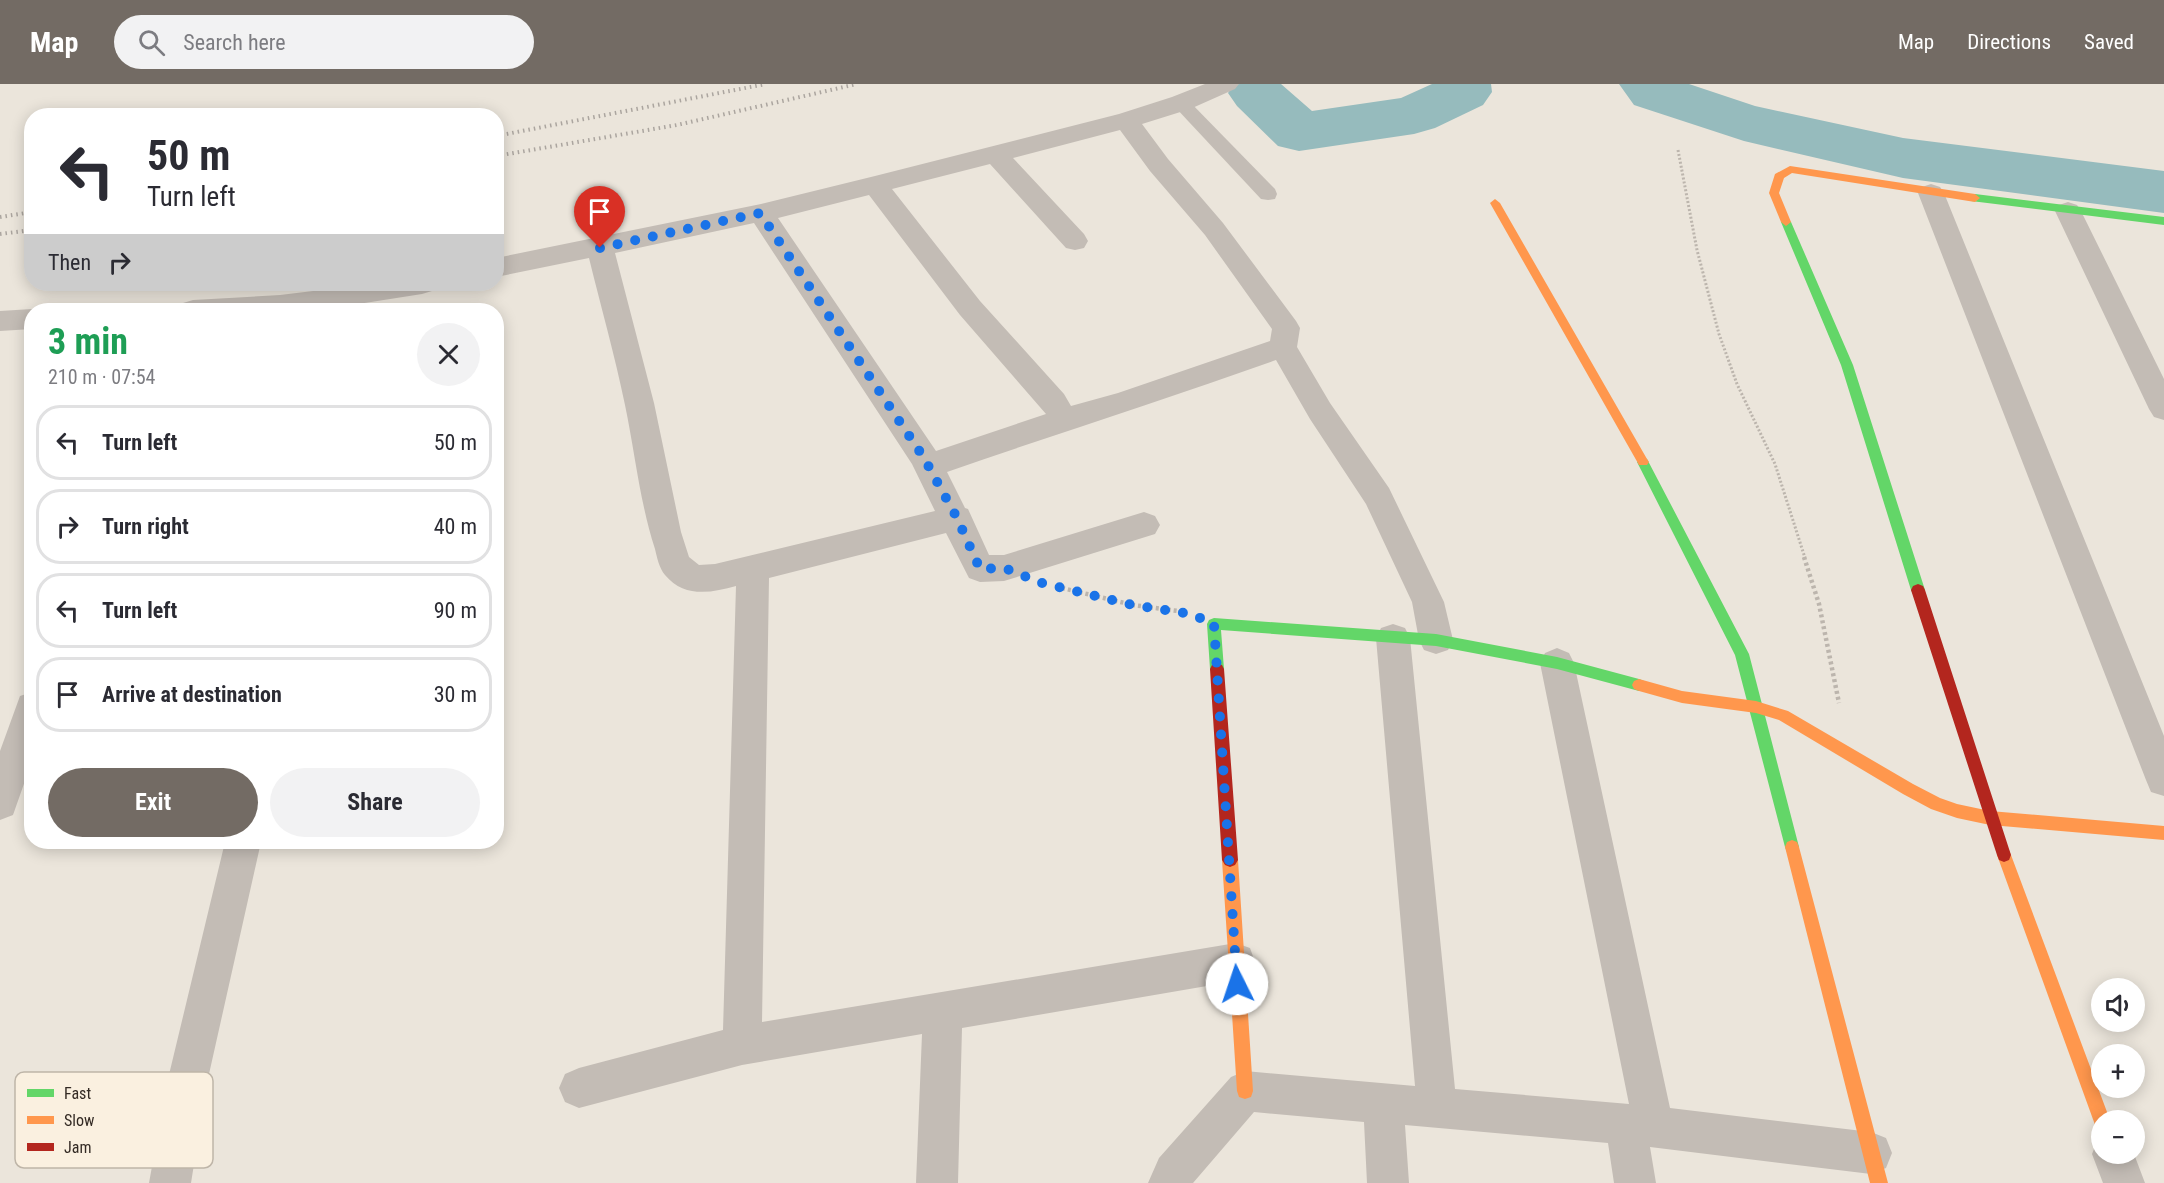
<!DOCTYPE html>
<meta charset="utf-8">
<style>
body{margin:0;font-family:"Roboto Condensed",sans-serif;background:#f2f2f3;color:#2b2b33;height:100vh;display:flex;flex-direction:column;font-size:22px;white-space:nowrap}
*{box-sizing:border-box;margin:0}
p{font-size:20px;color:#7c7c81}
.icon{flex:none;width:33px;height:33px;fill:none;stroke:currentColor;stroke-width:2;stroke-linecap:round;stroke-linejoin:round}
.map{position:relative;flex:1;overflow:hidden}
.side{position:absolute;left:24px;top:219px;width:480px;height:546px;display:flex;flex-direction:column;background:#fff;border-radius:24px;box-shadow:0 3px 15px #0003}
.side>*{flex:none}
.guide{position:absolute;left:24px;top:24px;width:480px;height:183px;border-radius:24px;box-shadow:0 3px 15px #0003;background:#fff;color:#2b2b33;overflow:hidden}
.fabs{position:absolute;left:2091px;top:894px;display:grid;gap:12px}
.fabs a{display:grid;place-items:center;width:54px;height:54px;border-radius:50%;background:#fff;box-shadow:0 3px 15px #0003;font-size:30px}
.pin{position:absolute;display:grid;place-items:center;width:51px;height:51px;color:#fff;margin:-62px -26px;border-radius:50% 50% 50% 0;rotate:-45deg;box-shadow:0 0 6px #0007}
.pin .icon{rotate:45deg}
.me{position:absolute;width:66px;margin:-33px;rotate:356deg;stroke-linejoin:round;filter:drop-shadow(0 0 4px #0008)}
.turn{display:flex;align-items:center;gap:21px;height:126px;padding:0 24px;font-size:27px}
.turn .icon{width:78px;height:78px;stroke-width:2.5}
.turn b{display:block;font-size:42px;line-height:51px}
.then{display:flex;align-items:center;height:57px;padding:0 24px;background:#0003;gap:12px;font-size:22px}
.round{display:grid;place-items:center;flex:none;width:63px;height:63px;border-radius:32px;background:#f2f2f3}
.head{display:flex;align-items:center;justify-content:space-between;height:102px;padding:0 24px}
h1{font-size:36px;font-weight:700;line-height:45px;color:#1e9e55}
.button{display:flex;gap:12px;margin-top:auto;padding:12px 24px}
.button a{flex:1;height:69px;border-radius:36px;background:#736b64;color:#fff;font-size:24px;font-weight:700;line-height:69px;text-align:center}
.button a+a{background:#f2f2f3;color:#2b2b33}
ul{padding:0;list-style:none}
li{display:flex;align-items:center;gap:18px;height:75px;margin:0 12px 9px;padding:0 12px;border:3px solid #e1e1e2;border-radius:24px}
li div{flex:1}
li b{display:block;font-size:22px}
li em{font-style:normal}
header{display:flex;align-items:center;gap:36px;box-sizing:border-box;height:84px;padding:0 30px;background:#736b64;color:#fff}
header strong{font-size:28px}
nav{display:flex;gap:33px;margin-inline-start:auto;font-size:21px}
.search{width:420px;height:54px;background:#f2f2f3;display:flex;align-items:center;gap:15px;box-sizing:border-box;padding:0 21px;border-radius:33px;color:#7c7c81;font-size:22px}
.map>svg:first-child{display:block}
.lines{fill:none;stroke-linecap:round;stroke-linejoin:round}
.river{fill:#96bbbd;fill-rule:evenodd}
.path-far1{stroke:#bcb5ad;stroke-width:3;stroke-dasharray:2 2;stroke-linecap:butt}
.path{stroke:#bcb5ad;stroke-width:4.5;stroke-dasharray:3 3;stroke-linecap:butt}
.lane{fill:#c3bcb5;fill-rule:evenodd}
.street{fill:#c3bcb5;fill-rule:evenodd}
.fast{fill:#63d668;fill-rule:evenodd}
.slow{fill:#ff974d;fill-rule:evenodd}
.jam{fill:#b3261e;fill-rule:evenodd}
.rail{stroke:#aba59f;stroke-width:4;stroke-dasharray:1.5 4;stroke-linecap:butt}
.route{stroke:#1a73e8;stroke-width:10;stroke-dasharray:0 18}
.key{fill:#faf0e0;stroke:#beb5a8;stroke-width:1.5}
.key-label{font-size:16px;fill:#332a24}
</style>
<header>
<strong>Map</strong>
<div class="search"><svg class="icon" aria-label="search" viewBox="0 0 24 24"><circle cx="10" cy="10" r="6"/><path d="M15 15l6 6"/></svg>Search here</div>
<nav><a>Map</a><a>Directions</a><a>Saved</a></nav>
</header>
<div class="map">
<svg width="2164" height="1099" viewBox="0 0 2164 1099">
<rect width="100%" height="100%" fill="#ebe5db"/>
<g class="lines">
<!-- river -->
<path class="river" d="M 1234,0 L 1281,0 L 1312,27 L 1401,14 L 1432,0 L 1491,0 L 1492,8 L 1483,21 L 1435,44 L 1414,50 L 1299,67 L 1278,62 L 1237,22 L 1228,9 Z
M 1619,0 L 1689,0 L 1755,22 L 1903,54 L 2164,87 L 2164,129 L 1903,94 L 1744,57 L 1634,21 Z"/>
<!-- path-far1 -->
<path class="path-far1" d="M 1678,66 L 1697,166 L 1719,250 L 1737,300 L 1775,380 L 1805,474"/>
<!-- path -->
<path class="path" d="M 1804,473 L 1819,520 L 1839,619
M 1062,504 L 1133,521 L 1178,527"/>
<!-- lane -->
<path class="lane" d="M 1181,13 L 1187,15 L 1275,105 L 1277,110 L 1275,115 L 1268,116 L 1261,115 L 1175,23 L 1172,19 L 1175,15 Z"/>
<!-- street -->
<path class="street" d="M 1205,0 L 1239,0 L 1235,5 L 1190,25 L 1142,40 L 1168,75 L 1223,139 L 1296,237 L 1300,244 L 1297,263 L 1330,319 L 1389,404 L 1444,518 L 1453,556 L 1448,566 L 1436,570 L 1424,566 L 1419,556 L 1412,518 L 1366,420 L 1310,335 L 1276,276 C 1167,315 1056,350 947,388 L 965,424 L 968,425 L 989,471 L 1004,471 L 1144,428 L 1155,432 L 1160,441 L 1155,450 L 1004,497 L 980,498 L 969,494 L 946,449 L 769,494 L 762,938 L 1236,859 L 1250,864 L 1255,878 L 1250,892 L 1236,897 L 962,944 L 958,1099 L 916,1099 L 922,950 L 742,981 L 579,1024 L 565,1018 L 559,1004 L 565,990 L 579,984 L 723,946 L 736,502 C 711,509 684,514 665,491 C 659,484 657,473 655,465 C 640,419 635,369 625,321 C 615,272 601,223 589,174 L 496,193 L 496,174 L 761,120 L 875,92 L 1119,30 L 1172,13 ZM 1120,46 L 1150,87 L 1205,151 L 1272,245 L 1270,257 L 1118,309 L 1071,322 L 1064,310 L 980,217 L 892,105 L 990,80 L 1066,164 L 1075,166 L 1084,164 L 1088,157 L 1084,150 L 1013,74 ZM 869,111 L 960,231 L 1046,330 L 936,367 L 778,134 ZM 754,139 L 912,380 L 935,427 L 715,480 L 699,481 L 689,473 L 681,448 L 654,319 L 615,169 Z
M 1931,100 L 1940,103 L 1944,109 L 2164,652 L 2164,712 L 2151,708 L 2146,696 L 1918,109 L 1922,103 Z
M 2068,118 L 2077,121 L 2081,127 L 2164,295 L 2164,336 L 2154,333 L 2149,325 L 2055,127 L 2059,121 Z
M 371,200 L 436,200 L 432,207 L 422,210 L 320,226 L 179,226 L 183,219 L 193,216 L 280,211 Z
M 32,225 L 38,226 L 32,226 L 32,245 L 0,247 L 0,227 Z
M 1393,540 L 1405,544 L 1410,554 L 1455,1005 L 1629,1020 L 1540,579 L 1545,569 L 1557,564 L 1569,569 L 1574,579 L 1670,1024 L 1871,1048 L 1886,1054 L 1892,1069 L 1886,1084 L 1871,1090 L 1650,1063 L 1656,1099 L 1614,1099 L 1608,1059 L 1405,1041 L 1409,1099 L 1367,1099 L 1364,1038 L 1254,1028 L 1193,1099 L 1148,1099 L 1159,1074 L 1231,993 L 1245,987 L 1415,1002 L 1376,554 L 1381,544 Z
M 32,608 L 32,677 L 13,731 L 0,736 L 0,667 L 20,612 Z
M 225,758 L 261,758 L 207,999 L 191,1099 L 149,1099 L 167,999 Z
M 2102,1054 L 2102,1070 L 2134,1070 L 2145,1099 L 2103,1099 L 2092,1070 L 2098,1055 Z"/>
<!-- fast -->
<path class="fast" d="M 1975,110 L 2164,133 L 2164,141 L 1971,117 L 1970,114 Z
M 1786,134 L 1791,138 L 1853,281 L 1925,506 L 1923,510 L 1913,510 L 1911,506 L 1841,281 L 1781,138 Z
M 1643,373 L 1647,375 L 1749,570 L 1799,763 L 1797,768 L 1792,770 L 1787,768 L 1785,763 L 1735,571 L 1637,378 Z
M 1214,534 L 1436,550 L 1557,573 L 1639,595 L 1644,597 L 1646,601 L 1644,605 L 1639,607 L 1557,585 L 1436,562 L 1221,546 L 1224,585 L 1222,589 L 1217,591 L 1212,589 L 1210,585 L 1207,540 L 1209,536 Z"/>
<!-- slow -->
<path class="slow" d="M 1790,82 L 1975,110 L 1980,114 L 1975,118 L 1792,89 L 1784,94 L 1779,109 L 1791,138 L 1786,142 L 1781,138 L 1769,109 L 1775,90 Z
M 1495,115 L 1500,119 L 1647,375 L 1649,378 L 1647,381 L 1639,381 L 1490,119 Z
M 1639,595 L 1682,607 L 1756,617 L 1788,627 L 1913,700 L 1940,714 L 1957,720 L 1990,727 L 2164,742 L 2164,756 L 1990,741 L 1957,734 L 1931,725 L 1903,710 L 1779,636 L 1756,629 L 1682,619 L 1639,607 L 1634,605 L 1632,601 L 1634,597 Z
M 1792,756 L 1797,758 L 1799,763 L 1888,1099 L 1870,1099 L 1785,763 L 1787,758 Z
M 2004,764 L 2009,766 L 2011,771 L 2110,1036 L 2102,1036 L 2102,1046 L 2096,1044 L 2094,1038 L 1997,771 L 1999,766 Z
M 1230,769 L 1235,771 L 1238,776 L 1253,1007 L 1251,1013 L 1245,1015 L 1239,1013 L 1237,1007 L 1222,776 L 1225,771 Z"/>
<!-- jam -->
<path class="jam" d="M 1918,500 L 1923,502 L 1925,506 L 2011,771 L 2009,776 L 2004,778 L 1999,776 L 1997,771 L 1911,506 L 1913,502 Z
M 1217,579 L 1222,581 L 1224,585 L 1238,776 L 1235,781 L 1230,783 L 1225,781 L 1222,776 L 1210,585 L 1212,581 Z"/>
<!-- rail -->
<path class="rail" d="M 496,52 L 766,0
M 496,72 L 677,41 L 857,0
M 0,133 L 32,128
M 0,150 L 32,146"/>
</g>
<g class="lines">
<!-- route -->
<path class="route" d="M 600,164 L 760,129 L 924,374 L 957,434 L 980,485 L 1004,484 L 1042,499 L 1133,521 L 1191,530 L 1214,540 L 1237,900"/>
</g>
<!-- legend -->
<rect x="15" y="988" width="198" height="96" rx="9" class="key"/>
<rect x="27" y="1005" width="27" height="8" fill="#63d668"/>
<rect x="27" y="1032" width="27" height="8" fill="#ff974d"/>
<rect x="27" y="1059" width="27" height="8" fill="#b3261e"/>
<g class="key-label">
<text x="64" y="1015">Fast</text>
<text x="64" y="1042">Slow</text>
<text x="64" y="1069">Jam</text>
</g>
</svg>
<div class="fabs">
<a><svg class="icon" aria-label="sound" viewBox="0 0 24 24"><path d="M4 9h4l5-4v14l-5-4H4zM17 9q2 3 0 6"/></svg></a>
<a>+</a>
<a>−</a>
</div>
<div class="pin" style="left:600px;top:164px;background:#d93025"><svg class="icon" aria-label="arrive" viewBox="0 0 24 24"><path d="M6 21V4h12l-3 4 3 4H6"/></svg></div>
<svg class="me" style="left:1237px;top:900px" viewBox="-20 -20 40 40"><circle r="19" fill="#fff"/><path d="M0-13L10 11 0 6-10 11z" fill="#1a73e8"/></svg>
<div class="guide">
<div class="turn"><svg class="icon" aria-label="left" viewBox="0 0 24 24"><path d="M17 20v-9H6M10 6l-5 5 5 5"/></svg><div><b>50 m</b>Turn left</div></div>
<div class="then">Then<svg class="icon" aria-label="right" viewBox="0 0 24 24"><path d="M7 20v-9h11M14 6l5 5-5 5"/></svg></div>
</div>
<section class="side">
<div class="head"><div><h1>3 min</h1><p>210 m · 07:54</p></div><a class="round"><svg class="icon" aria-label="close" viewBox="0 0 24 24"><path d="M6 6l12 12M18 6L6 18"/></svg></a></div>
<ul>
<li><svg class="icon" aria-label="left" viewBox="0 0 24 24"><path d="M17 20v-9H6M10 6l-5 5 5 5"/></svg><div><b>Turn left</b></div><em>50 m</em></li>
<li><svg class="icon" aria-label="right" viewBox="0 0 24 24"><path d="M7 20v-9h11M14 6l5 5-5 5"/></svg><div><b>Turn right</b></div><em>40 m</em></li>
<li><svg class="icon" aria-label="left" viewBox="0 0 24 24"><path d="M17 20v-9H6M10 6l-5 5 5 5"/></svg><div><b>Turn left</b></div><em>90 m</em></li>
<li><svg class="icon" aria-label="arrive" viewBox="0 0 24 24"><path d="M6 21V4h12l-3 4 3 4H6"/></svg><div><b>Arrive at destination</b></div><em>30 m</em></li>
</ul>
<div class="button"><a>Exit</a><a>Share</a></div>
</section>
</div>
